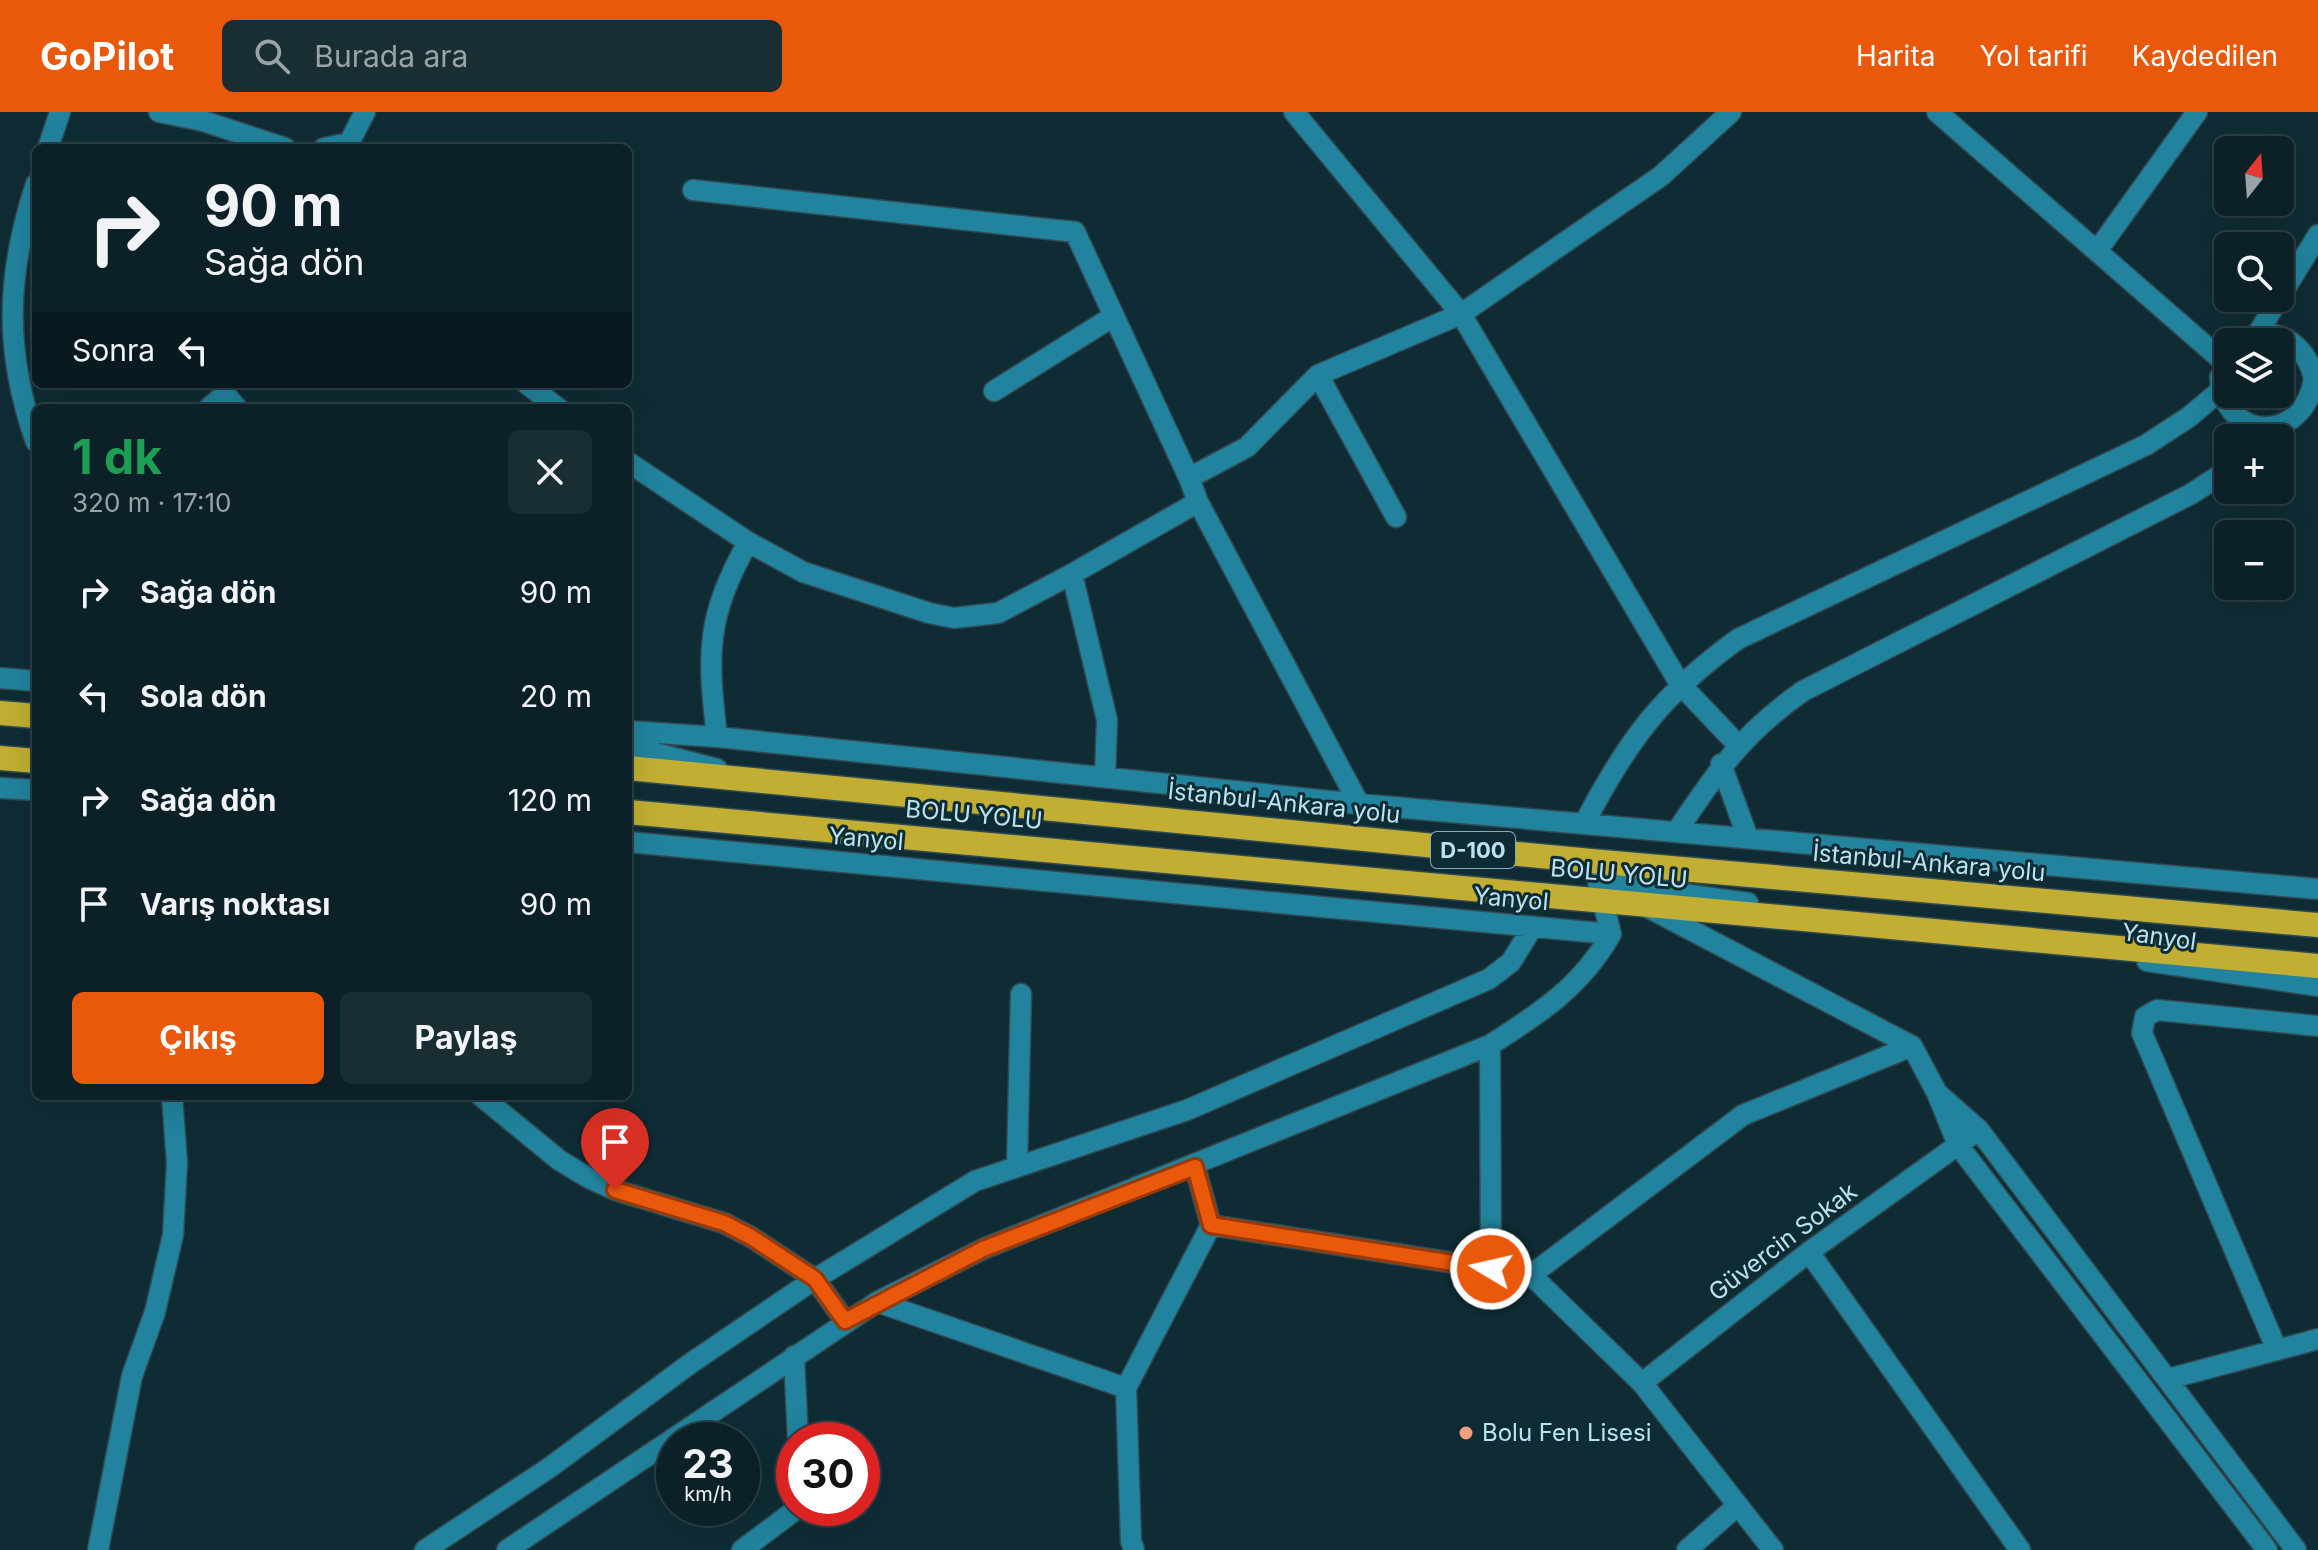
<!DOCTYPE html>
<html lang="tr">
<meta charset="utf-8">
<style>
body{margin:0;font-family:Inter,sans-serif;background:#192e33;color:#f1f3f6;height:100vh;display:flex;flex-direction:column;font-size:30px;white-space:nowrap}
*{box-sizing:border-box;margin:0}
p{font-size:26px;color:#9aa3a7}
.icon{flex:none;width:44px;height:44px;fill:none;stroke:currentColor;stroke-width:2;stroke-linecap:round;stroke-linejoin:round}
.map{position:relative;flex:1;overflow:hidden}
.panel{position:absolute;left:32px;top:292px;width:600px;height:696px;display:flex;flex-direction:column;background:#0b2127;border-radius:12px;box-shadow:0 8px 32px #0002,0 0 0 2px #2b3e44}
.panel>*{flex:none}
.banner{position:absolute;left:32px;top:32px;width:600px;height:244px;border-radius:12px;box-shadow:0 8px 32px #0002,0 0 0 2px #2b3e44;background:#0b2127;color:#f1f3f6;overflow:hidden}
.needle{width:52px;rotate:17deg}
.buttons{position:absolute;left:2214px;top:24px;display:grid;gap:16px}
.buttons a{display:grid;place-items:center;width:80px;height:80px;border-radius:12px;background:#0b2127;box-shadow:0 8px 32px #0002,0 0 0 2px #2b3e44;font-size:40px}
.speed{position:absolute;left:656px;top:1310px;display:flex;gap:16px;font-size:40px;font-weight:700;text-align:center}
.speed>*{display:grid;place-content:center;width:104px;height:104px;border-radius:50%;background:#0b2127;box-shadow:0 8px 32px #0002,0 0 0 2px #2b3e44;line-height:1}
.speed small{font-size:20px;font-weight:400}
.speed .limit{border:12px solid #d22;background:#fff;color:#111}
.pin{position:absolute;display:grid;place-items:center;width:68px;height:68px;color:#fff;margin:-82px -34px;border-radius:50% 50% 50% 0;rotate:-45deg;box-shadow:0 0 8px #0007}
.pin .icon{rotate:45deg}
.me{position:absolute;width:88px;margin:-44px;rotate:279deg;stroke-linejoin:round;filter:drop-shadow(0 0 6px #0008)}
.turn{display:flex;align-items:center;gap:28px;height:168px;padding:0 40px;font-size:36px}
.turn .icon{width:104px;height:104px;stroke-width:2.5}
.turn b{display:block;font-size:56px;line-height:68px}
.then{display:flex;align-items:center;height:76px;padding:0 40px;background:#0003;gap:16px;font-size:30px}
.round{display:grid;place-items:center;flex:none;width:84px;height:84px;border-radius:12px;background:#192e33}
.overview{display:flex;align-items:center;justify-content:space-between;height:136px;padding:0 40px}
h1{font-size:48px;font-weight:700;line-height:60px;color:#1e9e55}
.primary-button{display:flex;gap:16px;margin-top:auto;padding:16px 40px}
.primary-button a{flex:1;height:92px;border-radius:12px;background:#ea580c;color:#fff;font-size:32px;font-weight:700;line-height:92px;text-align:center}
.primary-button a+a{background:#192e33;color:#f1f3f6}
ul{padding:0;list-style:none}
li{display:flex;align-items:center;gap:24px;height:104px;padding:0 40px}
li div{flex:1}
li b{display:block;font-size:30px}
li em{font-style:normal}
header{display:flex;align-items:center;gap:48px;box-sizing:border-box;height:112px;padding:0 40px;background:#ea580c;color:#fff}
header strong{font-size:38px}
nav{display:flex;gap:44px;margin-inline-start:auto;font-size:28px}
.search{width:560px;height:72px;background:#192e33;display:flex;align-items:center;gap:20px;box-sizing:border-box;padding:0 28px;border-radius:12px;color:#9aa3a7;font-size:30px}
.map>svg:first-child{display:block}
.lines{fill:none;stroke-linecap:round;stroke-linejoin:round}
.minor-casing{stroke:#304a53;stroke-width:23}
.highway-casing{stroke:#304a53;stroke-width:27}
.minor{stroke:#21839d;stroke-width:20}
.highway{stroke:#c2ae32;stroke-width:24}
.route-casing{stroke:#983908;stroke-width:20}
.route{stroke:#ea580c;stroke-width:14}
.poi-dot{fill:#f39f82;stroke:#0f2c34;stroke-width:3}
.labels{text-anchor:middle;stroke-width:6;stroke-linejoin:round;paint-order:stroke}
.shield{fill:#0f2c34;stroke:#87acb8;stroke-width:2}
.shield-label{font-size:22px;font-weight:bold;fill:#bae3f1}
.street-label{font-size:24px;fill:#bae3f1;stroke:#0f2c34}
.poi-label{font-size:24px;fill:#bae3f1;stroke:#0f2c34;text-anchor:start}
</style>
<header>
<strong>GoPilot</strong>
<div class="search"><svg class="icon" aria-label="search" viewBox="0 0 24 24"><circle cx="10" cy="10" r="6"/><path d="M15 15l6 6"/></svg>Burada ara</div>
<nav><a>Harita</a><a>Yol tarifi</a><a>Kaydedilen</a></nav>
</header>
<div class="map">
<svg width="2318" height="1438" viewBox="0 0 2318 1438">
<rect width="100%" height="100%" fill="#0f2c34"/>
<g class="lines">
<!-- minor casing -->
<g class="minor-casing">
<path id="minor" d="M 159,0 L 203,9 L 285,36
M 1294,0 L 1461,202 L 1680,572 L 1738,633
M 1937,0 L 2223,249
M 48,36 L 60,0
M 324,36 L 349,31 L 365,0
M 36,72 C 6,163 4,239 36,330
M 693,78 L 1075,120 L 1189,366
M 2097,139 L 2197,0
M 2280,185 L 2318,123
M 2257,223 L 2279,186
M 1318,263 L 1396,405
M 2220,265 C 2224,331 2305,332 2314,266 C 2306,232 2274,209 2240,230
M 527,272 L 558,296
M 994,279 L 1114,204
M 209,296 L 225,282 L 237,296
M 628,350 L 748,430 L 803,460 L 929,501 L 954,506 L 998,501 L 1072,462 L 1107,608 L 1105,664
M 1198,390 L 1189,366 L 1247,335 L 1318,263 L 1461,202 L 1661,64 L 1731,0
M 1072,462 L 1198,390 L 1359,692
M 0,566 L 36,569
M 628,619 L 717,625 L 1359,692 L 2318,777
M 717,625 C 707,540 706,506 748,430
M 628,634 L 717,657
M 1721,652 L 1748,726
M 0,676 L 36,678
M 1585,710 C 1628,628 1662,582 1738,527 L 2146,333 L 2189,305 L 2221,278
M 1677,719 C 1717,659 1743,621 1803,579 L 2191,382 L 2228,358
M 628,730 L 1611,822 L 1598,770 L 1748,791
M 1647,795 L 1912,934 L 1937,981
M 2147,849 L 2318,874
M 1490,933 L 1491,1157
M 481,984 L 559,1048 L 587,1065 L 615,1078 L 724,1111 L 751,1125 L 815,1167 L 845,1209
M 1017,1054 L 1021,882
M 1211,1113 L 1531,1163 L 1743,1003 L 1912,934
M 1809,1140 L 2020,1438
M 1531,1163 L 1642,1271 L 1773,1438
M 877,1190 L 1126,1276 L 1131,1429 L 1134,1438
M 2277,1238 L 2142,921 L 2145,905 L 2157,898 L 2318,914
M 794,1244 L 798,1328
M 2168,1267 L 2318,1227
M 1642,1271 L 1809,1140 L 1969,1025
M 1126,1276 L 1211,1113 L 1195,1055
M 98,1438 L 132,1264 L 155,1200 L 173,1123 L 177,1051 L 172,984
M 425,1438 L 549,1356 L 691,1251 L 815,1167 L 975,1069 L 1187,998 L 1489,867 L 1511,850 L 1532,816
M 507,1438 L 877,1190 L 983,1137 L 1490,933 C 1539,902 1582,874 1611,822
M 742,1438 L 798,1396
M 1687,1438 L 1737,1394
M 2267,1438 L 1958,1033 L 1937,981 L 1979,1018 L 2296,1438"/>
</g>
<!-- highway casing -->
<g class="highway-casing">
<path id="highway" d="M 0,601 L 36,604
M 0,646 L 36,649
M 628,656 L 1591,749 L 2318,813
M 628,700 L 2318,854"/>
</g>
<!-- minor -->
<use href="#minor" class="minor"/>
<!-- highway -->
<use href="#highway" class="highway"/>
</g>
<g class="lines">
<!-- route casing -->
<g class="route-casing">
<path id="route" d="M 615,1078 L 724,1111 L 751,1125 L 815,1167 L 845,1209 L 983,1137 L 1195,1055 L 1211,1113 L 1491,1157"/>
</g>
<!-- route -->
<use href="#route" class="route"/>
</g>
<!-- markers -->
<circle class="poi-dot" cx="1466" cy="1321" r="8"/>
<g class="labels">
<!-- shield labels -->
<rect class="shield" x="1431" y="720" width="84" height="36" rx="6"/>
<g class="shield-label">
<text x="1473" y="746">D-100</text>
</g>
<!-- street labels -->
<g class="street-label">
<text transform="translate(1284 691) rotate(6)" y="8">İstanbul-Ankara yolu</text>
<text transform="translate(974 703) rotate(5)" y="8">BOLU YOLU</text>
<text transform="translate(866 727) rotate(5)" y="8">Yanyol</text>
<text transform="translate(1929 751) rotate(5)" y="8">İstanbul-Ankara yolu</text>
<text transform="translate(1619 762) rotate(5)" y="8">BOLU YOLU</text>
<text transform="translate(1511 787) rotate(5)" y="8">Yanyol</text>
<text transform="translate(2159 825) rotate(8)" y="8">Yanyol</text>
<text transform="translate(1783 1130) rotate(-37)" y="8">Güvercin Sokak</text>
</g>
<!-- poi labels -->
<g class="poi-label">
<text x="1482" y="1329">Bolu Fen Lisesi</text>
</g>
</g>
</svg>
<div class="buttons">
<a><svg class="needle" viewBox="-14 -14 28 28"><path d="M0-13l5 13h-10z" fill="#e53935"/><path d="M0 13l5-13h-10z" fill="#9aa3a7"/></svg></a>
<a><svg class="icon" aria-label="search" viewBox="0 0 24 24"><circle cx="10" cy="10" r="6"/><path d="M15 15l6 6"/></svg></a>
<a><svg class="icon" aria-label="layers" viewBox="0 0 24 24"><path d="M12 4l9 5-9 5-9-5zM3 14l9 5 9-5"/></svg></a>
<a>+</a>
<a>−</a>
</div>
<div class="speed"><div>23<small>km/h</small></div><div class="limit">30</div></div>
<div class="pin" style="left:615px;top:1078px;background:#d93025"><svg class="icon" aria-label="arrive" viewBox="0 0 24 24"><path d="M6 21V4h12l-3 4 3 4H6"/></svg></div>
<svg class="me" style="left:1491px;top:1157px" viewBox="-20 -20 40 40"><circle r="17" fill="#ea580c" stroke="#fff" stroke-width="3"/><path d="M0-11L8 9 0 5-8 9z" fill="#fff"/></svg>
<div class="banner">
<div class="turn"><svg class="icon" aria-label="right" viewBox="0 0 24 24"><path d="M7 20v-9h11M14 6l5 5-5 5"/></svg><div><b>90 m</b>Sağa dön</div></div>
<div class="then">Sonra<svg class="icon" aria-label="left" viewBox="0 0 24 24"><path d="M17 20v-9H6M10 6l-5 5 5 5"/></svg></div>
</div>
<section class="panel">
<div class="overview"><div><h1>1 dk</h1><p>320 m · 17:10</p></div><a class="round"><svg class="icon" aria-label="close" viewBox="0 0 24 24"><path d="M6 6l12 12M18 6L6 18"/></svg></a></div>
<ul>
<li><svg class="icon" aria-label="right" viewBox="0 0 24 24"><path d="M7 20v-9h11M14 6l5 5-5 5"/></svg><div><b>Sağa dön</b></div><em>90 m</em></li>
<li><svg class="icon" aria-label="left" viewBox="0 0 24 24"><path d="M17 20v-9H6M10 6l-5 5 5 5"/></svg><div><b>Sola dön</b></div><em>20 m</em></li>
<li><svg class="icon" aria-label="right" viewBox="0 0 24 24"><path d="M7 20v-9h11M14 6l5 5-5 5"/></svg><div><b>Sağa dön</b></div><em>120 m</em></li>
<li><svg class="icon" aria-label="arrive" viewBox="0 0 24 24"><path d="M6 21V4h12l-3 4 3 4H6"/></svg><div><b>Varış noktası</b></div><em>90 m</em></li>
</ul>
<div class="primary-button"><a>Çıkış</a><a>Paylaş</a></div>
</section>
</div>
